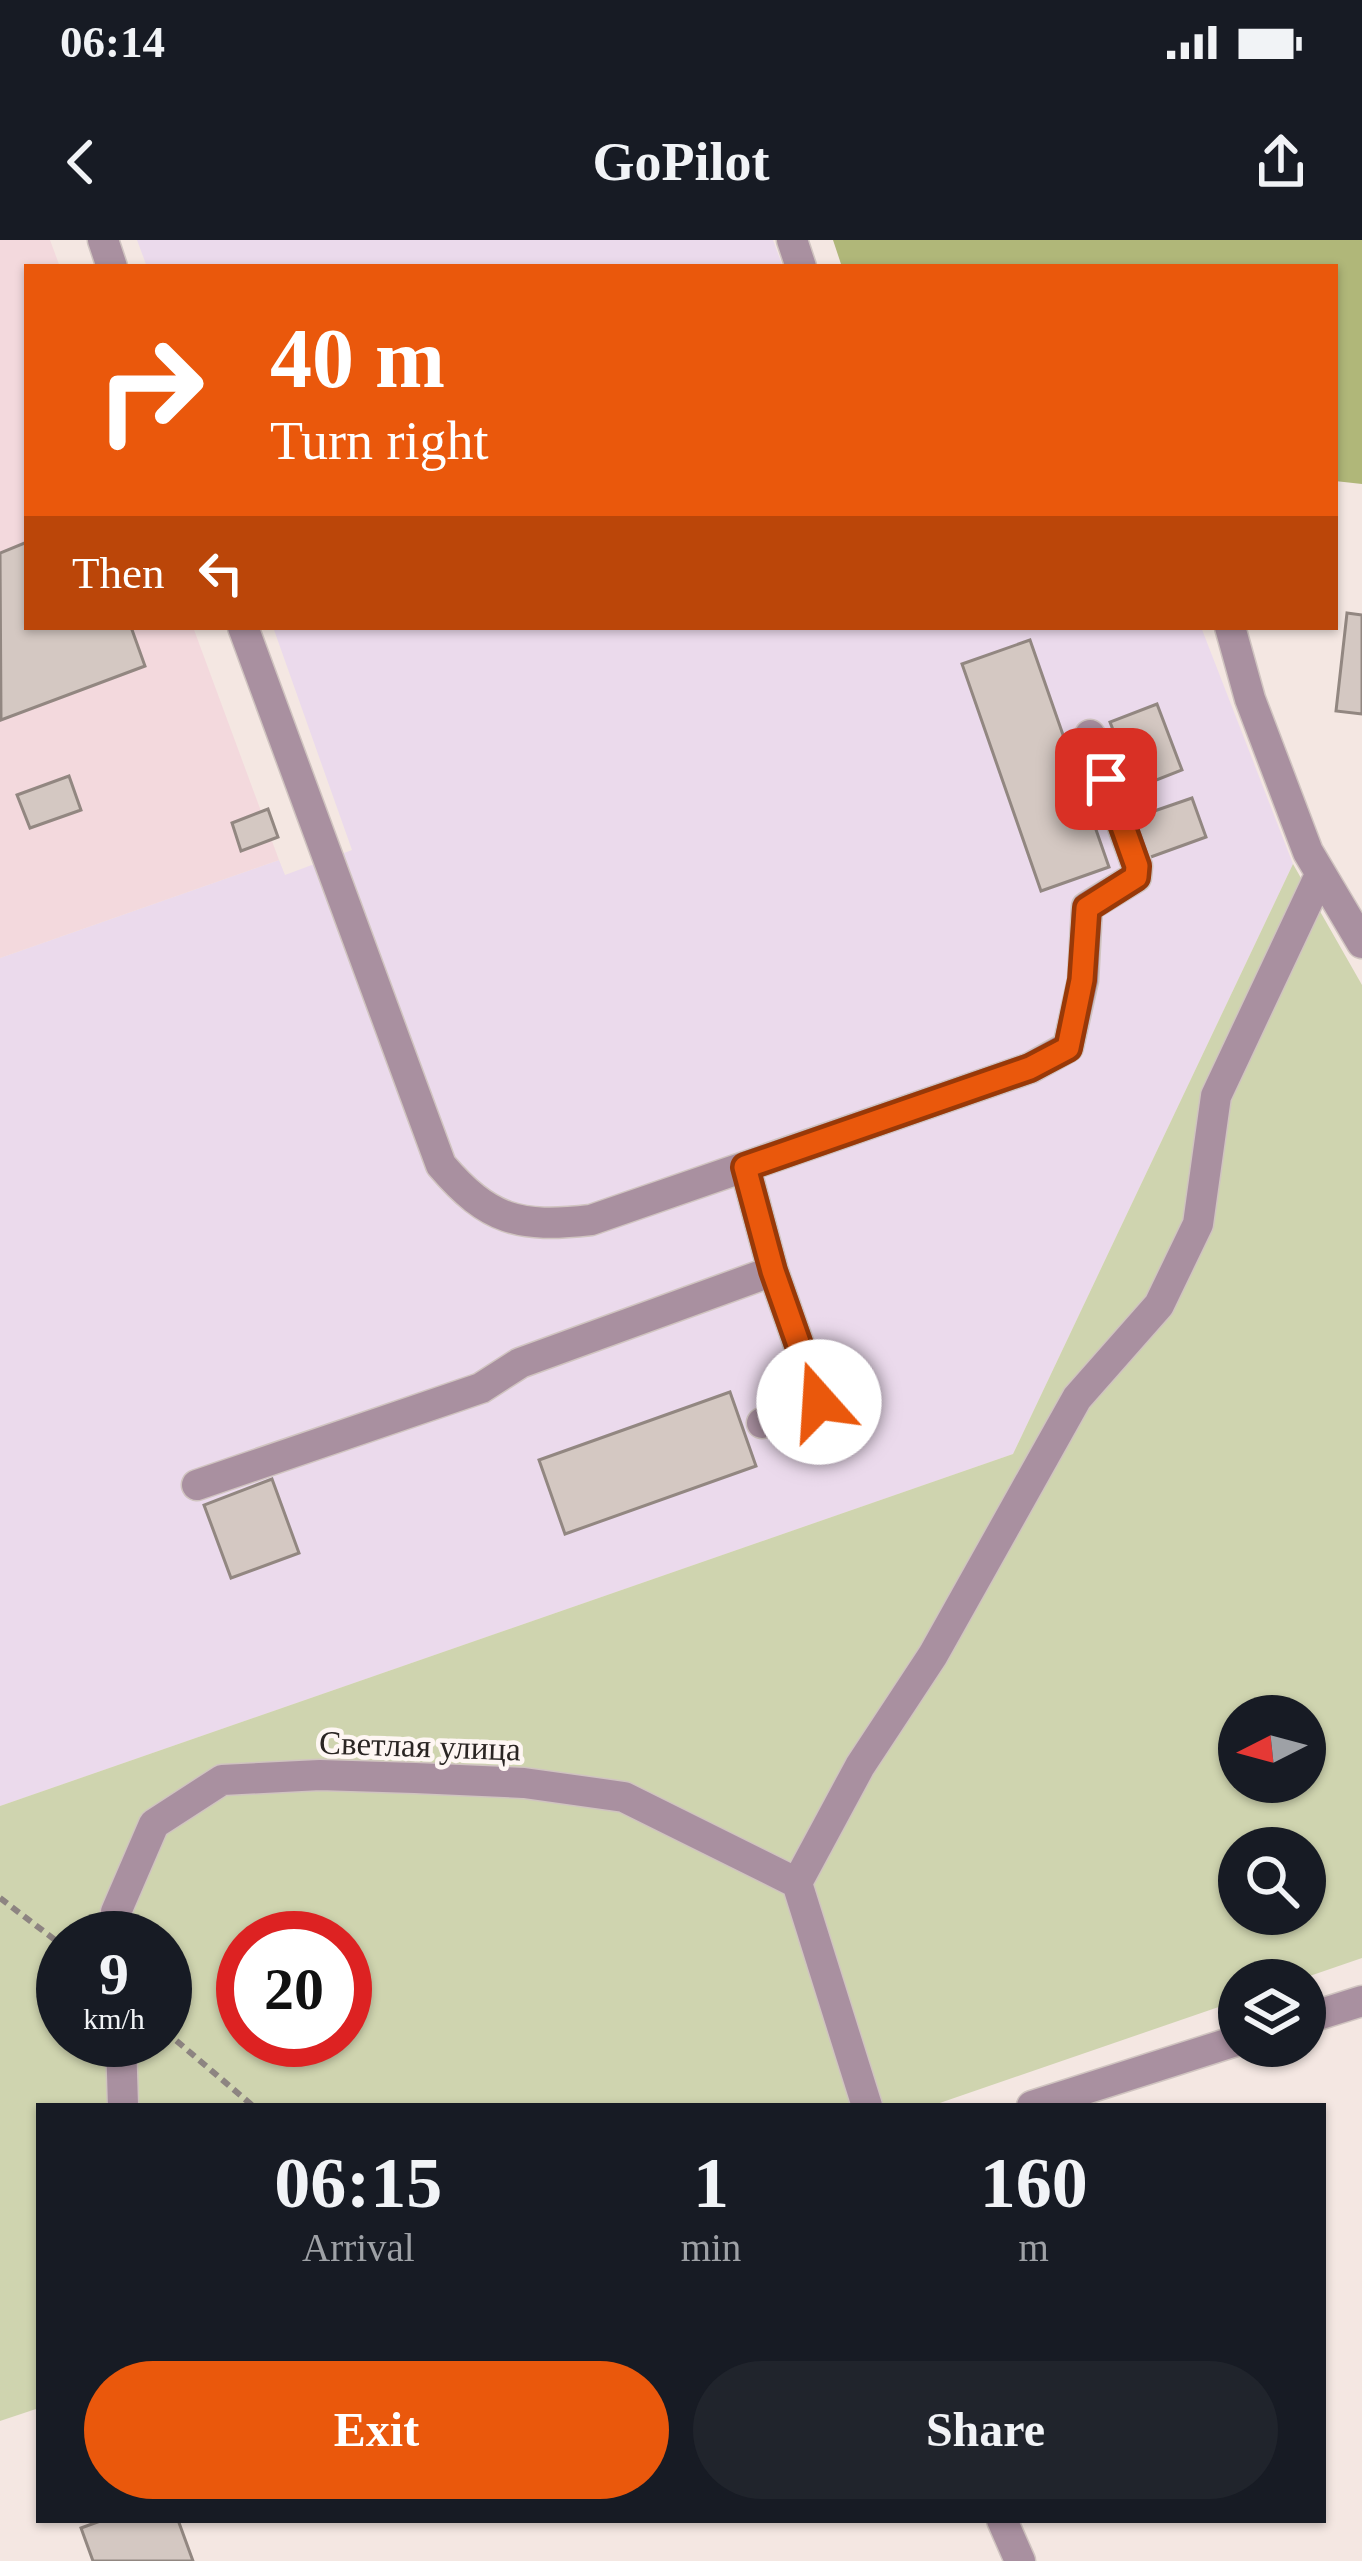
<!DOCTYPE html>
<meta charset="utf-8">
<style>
body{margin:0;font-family:"Times New Roman",serif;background:#20242c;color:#f1f3f6;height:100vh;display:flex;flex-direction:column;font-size:45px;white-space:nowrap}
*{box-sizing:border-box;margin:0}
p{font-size:39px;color:#9ea1a6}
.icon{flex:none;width:66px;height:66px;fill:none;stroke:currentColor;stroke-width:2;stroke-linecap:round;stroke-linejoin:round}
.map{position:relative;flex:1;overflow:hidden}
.sheet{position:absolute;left:36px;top:1863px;width:1290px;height:420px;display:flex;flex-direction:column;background:#171b24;border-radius:0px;box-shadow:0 3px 9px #0004}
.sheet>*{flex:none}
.top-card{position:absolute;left:24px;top:24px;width:1314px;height:366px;border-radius:0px;box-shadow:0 3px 9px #0004;background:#ea580c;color:#fff;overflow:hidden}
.needle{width:78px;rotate:264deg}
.tools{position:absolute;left:1218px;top:1455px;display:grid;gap:24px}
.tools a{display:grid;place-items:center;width:108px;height:108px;border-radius:50%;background:#171b24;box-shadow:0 3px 9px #0004;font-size:60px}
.speed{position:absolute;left:36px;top:1671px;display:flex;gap:24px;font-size:60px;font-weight:700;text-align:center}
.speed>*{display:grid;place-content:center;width:156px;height:156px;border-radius:50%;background:#171b24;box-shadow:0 3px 9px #0004;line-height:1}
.speed small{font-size:30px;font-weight:400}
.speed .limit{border:18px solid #d22;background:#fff;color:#111}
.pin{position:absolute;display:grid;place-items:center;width:102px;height:102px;color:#fff;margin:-51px;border-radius:24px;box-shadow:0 6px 18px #0006}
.me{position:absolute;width:132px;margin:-66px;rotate:341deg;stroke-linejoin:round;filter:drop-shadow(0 0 9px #0008)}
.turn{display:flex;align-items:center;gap:42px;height:252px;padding:0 48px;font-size:54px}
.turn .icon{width:156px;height:156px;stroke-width:2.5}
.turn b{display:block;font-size:84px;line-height:102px}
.then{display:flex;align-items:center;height:114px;padding:0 48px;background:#0003;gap:24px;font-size:45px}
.eta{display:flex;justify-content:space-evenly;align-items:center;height:204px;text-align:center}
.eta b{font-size:72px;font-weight:700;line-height:84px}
.cta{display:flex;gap:24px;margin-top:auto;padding:24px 48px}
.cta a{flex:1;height:138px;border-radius:72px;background:#ea580c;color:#fff;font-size:48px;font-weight:700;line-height:138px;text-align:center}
.cta a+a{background:#20242c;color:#f1f3f6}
.status{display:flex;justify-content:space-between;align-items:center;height:84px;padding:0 60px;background:#171b24;direction:ltr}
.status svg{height:33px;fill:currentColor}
header{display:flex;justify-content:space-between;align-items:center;height:156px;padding:0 48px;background:#171b24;font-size:54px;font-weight:700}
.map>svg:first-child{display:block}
.industrial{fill:#ebdaec}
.education{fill:#f3d9dd}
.green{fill:#cfd4af;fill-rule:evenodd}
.forest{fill:#b0b779}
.building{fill:#d4c8c2;stroke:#928781;stroke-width:3}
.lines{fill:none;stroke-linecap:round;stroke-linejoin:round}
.minor-casing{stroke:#d0c4c0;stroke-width:33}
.path{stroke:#8d8481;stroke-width:6;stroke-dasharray:9 6;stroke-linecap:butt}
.minor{stroke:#a990a0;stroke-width:30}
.route-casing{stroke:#983908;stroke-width:30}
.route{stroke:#ea580c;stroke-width:21}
.labels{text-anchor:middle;stroke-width:9;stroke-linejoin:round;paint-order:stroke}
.street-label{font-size:33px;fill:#2a2523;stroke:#fef6f3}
</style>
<div class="status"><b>06:14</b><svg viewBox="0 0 49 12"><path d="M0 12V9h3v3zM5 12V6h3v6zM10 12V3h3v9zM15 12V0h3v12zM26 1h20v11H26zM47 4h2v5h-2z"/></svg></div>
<header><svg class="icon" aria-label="back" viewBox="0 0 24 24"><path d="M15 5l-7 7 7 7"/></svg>GoPilot<svg class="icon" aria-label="share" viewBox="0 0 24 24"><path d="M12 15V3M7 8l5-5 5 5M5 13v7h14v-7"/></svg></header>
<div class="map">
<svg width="1362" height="2321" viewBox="0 0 1362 2321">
<rect width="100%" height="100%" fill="#f4e7e2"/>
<!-- industrial -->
<path class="industrial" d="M 137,0 L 773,0 L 783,27 L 147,27 Z
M 273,387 L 1201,387 L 1293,624 L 1013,1214 L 0,1566 L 0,718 L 279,620 L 285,635 L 352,610 Z"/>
<!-- education -->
<path class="education" d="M 0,0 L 50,0 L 60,27 L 27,27 L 27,387 L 193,387 L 279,620 L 0,718 Z"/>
<!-- green -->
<path class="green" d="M 1293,624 L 1362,745 L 1362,1718 L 1298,1740 L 1239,1740 L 1239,1760 L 931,1866 L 39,1866 L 39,2168 L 0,2181 L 0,1566 L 1013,1214 ZM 1239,1476 L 1305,1476 L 1305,1542 L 1239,1542 ZM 1239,1608 L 1305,1608 L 1305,1674 L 1239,1674 ZM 63,1698 L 165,1698 L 165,1800 L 63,1800 ZM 243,1698 L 345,1698 L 345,1800 L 243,1800 Z"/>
<!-- forest -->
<path class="forest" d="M 833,0 L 1362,0 L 1362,244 L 1335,241 L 1335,27 L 842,27 Z"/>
<!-- building -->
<path class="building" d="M 27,302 L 27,387 L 131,387 L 145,426 L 1,480 L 0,313 Z
M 1347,373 L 1362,375 L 1362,474 L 1336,471 Z
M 1030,400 L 1109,627 L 1041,651 L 962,424 Z
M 1157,464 L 1182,530 L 1136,548 L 1110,482 Z
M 69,536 L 81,570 L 30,588 L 17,555 Z
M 1192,558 L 1206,597 L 1148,618 L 1134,578 Z
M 268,569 L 278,597 L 241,611 L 232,583 Z
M 730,1152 L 756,1226 L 565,1294 L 539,1220 Z
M 272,1239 L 299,1313 L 231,1338 L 204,1265 Z
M 103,2280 L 178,2280 L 193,2321 L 93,2321 L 81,2288 Z"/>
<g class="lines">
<!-- minor casing -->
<g class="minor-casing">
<path id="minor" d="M 103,0 L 112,27
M 792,0 L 801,27
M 243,387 L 441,925 C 489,981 519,988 591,980 L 1030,828 L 1068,807 L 1083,740 L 1087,667 L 1136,637 L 1137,626 L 1090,495
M 1230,387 L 1250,459 L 1308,612 L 1362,703
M 762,1183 L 819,1162 L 773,1031
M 197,1245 L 481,1148 L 520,1123 L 773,1031 L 745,927
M 117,1698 L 116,1672 L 154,1584 L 222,1540 L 320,1535 L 415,1538 L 524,1543 L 624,1557 L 797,1643
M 1305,1779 L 1362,1761
M 121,1800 L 123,1866
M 867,1866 L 797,1643 L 860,1526 L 933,1415 L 1077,1158 L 1159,1065 L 1198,984 L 1216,856 L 1320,635
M 1032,1866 L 1239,1800
M 1002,2280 L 1020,2321"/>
</g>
<!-- path -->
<path class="path" d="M 0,1658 L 63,1706
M 165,1791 L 253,1866"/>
<!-- minor -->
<use href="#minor" class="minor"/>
</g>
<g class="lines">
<!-- route casing -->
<g class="route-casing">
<path id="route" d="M 819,1162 L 773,1031 L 745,927 L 1030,828 L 1068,808 L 1082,740 L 1087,668 L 1136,637 L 1137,626 L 1106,539"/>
</g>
<!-- route -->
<use href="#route" class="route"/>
</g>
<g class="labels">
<!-- street labels -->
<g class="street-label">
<text transform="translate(420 1505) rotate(2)" y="12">Светлая улица</text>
</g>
</g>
</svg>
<div class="tools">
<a><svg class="needle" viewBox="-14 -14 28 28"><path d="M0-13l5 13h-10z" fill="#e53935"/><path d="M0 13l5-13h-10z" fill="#9ea1a6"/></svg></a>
<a><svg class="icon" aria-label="search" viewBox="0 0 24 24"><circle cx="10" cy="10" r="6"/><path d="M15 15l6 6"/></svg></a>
<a><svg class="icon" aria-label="layers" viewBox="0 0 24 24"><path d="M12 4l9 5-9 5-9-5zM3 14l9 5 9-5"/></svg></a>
</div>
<div class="speed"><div>9<small>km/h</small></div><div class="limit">20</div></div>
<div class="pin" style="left:1106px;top:539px;background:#d93025"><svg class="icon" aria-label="arrive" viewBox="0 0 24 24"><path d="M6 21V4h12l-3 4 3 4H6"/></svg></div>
<svg class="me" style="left:819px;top:1162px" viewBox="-20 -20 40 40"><circle r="19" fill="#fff"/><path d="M0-13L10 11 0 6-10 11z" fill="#ea580c"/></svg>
<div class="top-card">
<div class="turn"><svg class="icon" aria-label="right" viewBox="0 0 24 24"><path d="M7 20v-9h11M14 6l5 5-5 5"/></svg><div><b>40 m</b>Turn right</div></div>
<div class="then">Then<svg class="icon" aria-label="left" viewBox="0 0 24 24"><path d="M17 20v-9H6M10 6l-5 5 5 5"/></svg></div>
</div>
<section class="sheet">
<div class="eta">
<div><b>06:15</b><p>Arrival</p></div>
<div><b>1</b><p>min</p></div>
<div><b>160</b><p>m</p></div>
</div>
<div class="cta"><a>Exit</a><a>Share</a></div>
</section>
</div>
